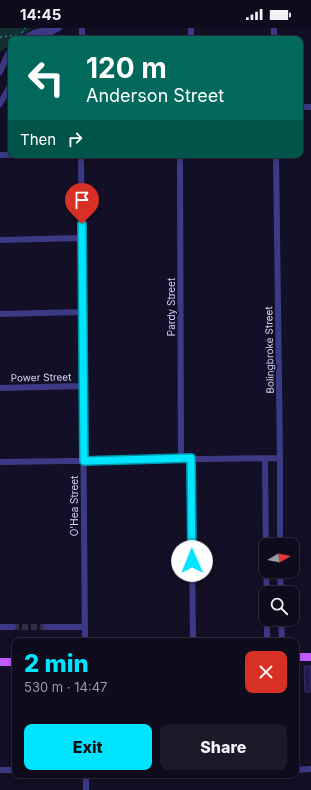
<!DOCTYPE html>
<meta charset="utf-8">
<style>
body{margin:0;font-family:Inter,sans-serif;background:#1c1929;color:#f1f3f6;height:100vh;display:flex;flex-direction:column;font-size:15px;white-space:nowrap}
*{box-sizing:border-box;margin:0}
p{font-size:13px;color:#9b9ba3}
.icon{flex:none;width:22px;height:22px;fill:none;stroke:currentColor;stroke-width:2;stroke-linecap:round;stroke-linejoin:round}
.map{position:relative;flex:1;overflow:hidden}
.side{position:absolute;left:12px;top:610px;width:287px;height:140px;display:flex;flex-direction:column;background:#0e0b1c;border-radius:8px;box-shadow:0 2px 6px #0003,0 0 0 1px #2e2b3b}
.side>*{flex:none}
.top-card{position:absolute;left:8px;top:8px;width:295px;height:122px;border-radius:8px;box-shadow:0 2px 6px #0003,0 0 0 1px #2e2b3b;background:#00695c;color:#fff;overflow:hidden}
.needle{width:26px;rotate:81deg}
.tools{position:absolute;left:259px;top:510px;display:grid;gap:8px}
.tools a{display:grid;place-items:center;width:40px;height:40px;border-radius:8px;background:#0e0b1c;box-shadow:0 2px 6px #0003,0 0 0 1px #2e2b3b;font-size:20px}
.pin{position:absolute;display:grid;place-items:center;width:34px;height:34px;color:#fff;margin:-41px -17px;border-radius:50% 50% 50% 0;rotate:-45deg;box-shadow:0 0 4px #0007}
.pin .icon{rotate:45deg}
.me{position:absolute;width:44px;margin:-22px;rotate:359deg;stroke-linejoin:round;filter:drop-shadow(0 0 3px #0008)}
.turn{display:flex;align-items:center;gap:14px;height:84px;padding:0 12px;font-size:18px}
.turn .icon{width:52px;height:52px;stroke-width:2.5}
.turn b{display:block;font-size:28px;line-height:34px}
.then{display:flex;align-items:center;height:38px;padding:0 12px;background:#0003;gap:8px;font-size:15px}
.round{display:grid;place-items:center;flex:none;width:42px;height:42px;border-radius:8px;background:#1c1929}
.summary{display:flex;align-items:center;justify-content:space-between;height:68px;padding:0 12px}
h1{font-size:24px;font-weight:800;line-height:30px;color:#00e5ff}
.button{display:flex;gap:8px;margin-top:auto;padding:8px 12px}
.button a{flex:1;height:46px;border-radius:8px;background:#00e5ff;color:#111;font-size:16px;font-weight:800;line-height:46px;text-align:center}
.button a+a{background:#1c1929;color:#f1f3f6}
.status{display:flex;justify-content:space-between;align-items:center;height:28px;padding:0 20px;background:#0e0b1c;direction:ltr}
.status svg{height:11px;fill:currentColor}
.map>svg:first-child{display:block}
.green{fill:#12302f}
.building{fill:#241b47;stroke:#3b2d73}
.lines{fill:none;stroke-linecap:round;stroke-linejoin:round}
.minor-tunnel{stroke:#312d47;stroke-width:6;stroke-dasharray:6 3;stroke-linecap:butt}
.path{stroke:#2fb8b0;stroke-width:1;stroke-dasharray:2 3;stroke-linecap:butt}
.minor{stroke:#3d3a85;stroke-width:6}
.major{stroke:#c25bff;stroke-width:8}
.route-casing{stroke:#0095a6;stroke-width:10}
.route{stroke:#00e5ff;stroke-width:7}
.labels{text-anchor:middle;stroke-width:4;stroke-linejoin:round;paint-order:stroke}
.street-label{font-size:10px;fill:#d9d4ff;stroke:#130f26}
</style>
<div class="status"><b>14:45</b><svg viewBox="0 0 49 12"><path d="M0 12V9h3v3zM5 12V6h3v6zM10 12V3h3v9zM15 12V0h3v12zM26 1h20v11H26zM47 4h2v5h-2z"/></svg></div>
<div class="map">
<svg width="311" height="762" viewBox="0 0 311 762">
<rect width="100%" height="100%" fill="#130f26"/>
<!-- green -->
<path class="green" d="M 0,0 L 33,0 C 25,3 20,11 11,11 L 11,16 L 0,24 Z"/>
<!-- building -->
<path class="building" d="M 304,638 L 311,638 L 310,664 L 305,664 Z"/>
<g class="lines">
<!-- minor-tunnel -->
<path class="minor-tunnel" d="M 13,599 L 46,599"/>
<!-- path -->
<path class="path" d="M 22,5 L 25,0
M 0,9 L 19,7"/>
<!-- minor -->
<path class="minor" d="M 274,0 L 274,11
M 34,7 L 42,6 L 44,11
M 23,11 L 34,5 L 52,0
M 44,11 L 53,3 L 59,0
M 82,11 L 82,0
M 191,11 L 191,0
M 0,44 L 7,28 L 11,22
M 0,76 L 11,56
M 300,79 L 311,79
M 0,127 L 11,127
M 81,127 L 85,613
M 180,127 L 181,430
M 276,127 L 280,430 L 280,517
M 0,212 L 82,210
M 0,286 L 82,284
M 0,360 L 83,358
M 191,430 L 193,613
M 265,430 L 266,535
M 0,434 L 280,430
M 266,543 L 267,565
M 280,543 L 281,565
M 267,591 L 267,613
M 281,591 L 282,613
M 0,599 L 13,599
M 46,599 L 85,599
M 0,742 L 15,742
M 296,742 L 311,741
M 86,747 L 86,762"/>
<!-- major -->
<path class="major" d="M 296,629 L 311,629
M 0,634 L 15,634"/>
</g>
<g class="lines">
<!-- route casing -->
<g class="route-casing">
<path id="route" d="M 82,196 L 84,433 L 191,430 L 192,533"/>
</g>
<!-- route -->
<use href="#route" class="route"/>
</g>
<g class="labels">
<!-- street labels -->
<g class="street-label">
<text transform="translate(171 279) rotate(-90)" y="4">Pardy Street</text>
<text transform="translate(269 322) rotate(-91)" y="4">Bolingbroke Street</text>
<text transform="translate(41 349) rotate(-1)" y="4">Power Street</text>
<text transform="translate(74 478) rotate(-90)" y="4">O'Hea Street</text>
</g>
</g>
</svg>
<div class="tools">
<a><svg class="needle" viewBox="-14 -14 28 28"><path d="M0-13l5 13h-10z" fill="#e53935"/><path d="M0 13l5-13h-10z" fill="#9b9ba3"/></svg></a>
<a><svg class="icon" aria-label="search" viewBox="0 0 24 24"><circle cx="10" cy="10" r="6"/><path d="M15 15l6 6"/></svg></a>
</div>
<div class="pin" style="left:82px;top:196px;background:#d93025"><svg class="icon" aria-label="arrive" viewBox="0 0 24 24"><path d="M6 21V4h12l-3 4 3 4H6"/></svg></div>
<svg class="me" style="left:192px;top:533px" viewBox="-20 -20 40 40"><circle r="19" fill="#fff"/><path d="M0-13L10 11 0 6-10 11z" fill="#00e5ff"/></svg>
<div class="top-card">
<div class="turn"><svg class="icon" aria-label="left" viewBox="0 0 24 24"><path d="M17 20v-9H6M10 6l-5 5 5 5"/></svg><div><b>120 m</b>Anderson Street</div></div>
<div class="then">Then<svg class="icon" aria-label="right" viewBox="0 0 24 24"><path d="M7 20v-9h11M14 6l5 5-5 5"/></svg></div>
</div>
<section class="side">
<div class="summary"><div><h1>2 min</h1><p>530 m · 14:47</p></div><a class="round" style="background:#d93025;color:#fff"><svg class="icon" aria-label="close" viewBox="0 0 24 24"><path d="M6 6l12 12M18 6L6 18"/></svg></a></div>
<div class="button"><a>Exit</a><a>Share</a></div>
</section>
</div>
